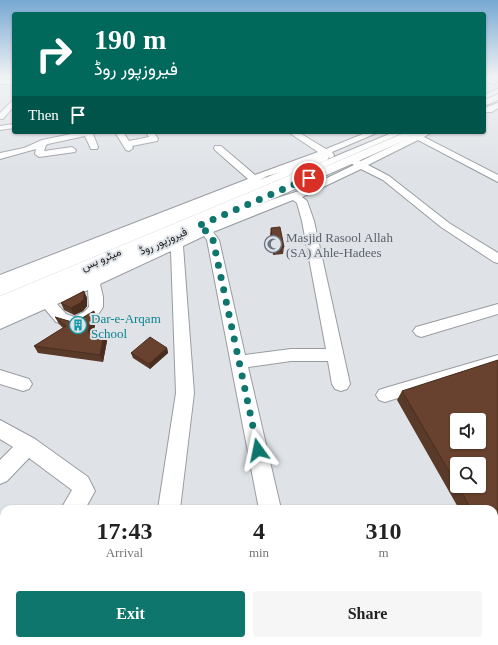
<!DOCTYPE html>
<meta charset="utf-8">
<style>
body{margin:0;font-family:"Times New Roman",Vazirmatn,serif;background:#f6f6f6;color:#222;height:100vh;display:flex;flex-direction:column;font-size:15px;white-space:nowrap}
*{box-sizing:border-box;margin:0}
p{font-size:13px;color:#767676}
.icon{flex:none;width:22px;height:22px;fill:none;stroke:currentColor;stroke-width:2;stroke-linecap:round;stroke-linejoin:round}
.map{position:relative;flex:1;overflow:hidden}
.side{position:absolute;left:0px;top:505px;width:498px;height:140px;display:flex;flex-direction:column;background:#fff;border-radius:12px 12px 0 0;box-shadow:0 1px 3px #0004}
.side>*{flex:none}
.top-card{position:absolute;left:12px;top:12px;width:474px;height:122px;border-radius:4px;box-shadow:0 1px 3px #0004;background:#00695c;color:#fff;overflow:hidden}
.controls{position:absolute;left:450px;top:413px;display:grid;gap:8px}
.controls a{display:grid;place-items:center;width:36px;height:36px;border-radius:4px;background:#fff;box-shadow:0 1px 3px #0004;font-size:20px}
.pin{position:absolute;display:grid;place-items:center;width:34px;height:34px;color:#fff;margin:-17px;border:2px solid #fff;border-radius:50%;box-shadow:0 1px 4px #0007}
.me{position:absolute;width:44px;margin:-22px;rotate:348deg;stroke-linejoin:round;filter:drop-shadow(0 0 3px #0008)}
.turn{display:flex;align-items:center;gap:14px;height:84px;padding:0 16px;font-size:18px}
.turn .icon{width:52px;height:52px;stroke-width:2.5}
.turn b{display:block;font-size:28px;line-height:34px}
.then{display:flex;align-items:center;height:38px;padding:0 16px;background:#0003;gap:8px;font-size:15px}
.eta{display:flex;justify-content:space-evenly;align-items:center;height:68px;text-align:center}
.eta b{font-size:24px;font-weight:700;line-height:28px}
.cta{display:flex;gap:8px;margin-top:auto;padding:8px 16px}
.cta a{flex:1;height:46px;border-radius:4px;background:#0f766e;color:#fff;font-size:16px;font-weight:700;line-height:46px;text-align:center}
.cta a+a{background:#f6f6f6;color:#222}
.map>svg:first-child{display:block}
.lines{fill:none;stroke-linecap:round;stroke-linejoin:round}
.minor-casing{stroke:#989ca1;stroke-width:2}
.major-casing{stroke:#989ca1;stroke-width:2}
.minor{fill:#fff;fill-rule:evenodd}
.major{fill:#fff;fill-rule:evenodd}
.wall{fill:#593928;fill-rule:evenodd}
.shaded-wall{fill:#492e20}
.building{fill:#68422e;stroke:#492e20;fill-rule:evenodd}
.route{stroke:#0f766e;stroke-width:7;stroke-dasharray:0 12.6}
.labels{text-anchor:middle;stroke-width:4;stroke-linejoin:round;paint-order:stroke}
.far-street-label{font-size:11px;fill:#1c1d1f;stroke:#dfe3e7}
.worship-label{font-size:13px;fill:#5b616d;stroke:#dfe3e7;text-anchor:start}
.culture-label{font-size:13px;fill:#0d838f;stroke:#dfe3e7;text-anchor:start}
</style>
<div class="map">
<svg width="498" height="645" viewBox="0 0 498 645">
<rect width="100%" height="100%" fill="#dfe3e7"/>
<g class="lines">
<!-- minor casing -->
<g class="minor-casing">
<path id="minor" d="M 484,78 L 496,81 L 497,82 L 494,84 L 484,81 Z
M 0,80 L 14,80 L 14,84 L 0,84 Z
M 498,89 L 498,93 L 484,99 L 484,95 Z
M 14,100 L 14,106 L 3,119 L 0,119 L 0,113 L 12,101 Z
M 498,103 L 498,108 L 492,112 L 484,112 L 484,108 Z
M 14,124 L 14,128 L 0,130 L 0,126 Z
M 81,132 L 97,132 L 93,134 L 98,147 L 97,149 L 91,149 L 85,136 L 48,144 L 46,145 L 44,151 L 72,147 L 76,150 L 75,152 L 39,157 L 35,154 L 36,149 L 0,159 L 0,153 L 24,148 L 42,140 Z
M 115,132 L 123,132 L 129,141 L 149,137 L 146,132 L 154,132 L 158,139 L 157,141 L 132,146 L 133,148 L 129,151 L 126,150 Z
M 288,132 L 298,132 L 326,149 L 368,132 L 379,132 L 332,152 L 334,155 L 333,157 L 330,158 L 325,156 L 289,170 L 267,176 L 252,185 L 0,284 L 0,275 L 248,179 L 215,150 L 214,148 L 215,146 L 221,146 L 255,175 L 318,152 Z
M 394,132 L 405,132 L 196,223 L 199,223 L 207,226 L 271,200 L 302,190 L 354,165 L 348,161 L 350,159 L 353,158 L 361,161 L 411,137 L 408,134 L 409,132 L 418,134 L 422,132 L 432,132 L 424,137 L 498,175 L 498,182 L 418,140 L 368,165 L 389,176 L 449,223 L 498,253 L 498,263 L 494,262 L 441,227 L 383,180 L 361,169 L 302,197 L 307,201 L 314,221 L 350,384 L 347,389 L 341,391 L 335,389 L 332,384 L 328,361 L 291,361 L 248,367 L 281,509 L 259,509 L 207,240 L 204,236 L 183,246 L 194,393 L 180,509 L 158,509 L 176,393 L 171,251 L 100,284 L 103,297 L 103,307 L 95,319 L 80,327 L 75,328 L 56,322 L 45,309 L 0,329 L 0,318 L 197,230 L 193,226 L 195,224 L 0,307 L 0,296 ZM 293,200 L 297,203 L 302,221 L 326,349 L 291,349 L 245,355 L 219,240 L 213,232 ZM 88,290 L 89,307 L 84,312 L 74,317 L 66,314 L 57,304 Z
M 498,304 L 498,314 L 421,337 L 416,335 L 413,331 L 416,327 Z
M 498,355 L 498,367 L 385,402 L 379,400 L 376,395 L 379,390 L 385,388 Z
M 0,370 L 29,379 L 32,384 L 29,389 L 23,391 L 0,384 Z
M 0,420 L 35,439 L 88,477 L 95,491 L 85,509 L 61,509 L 72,490 L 29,458 L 7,481 L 0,484 L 0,460 L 13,447 L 0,439 Z
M 4,582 L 4,609 L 0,610 L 0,583 Z
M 123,641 L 149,641 L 148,645 L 122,645 Z
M 285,641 L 311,641 L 312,645 L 286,645 Z"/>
</g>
<!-- major casing -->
<g class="major-casing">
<path id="major" d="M 498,94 L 498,100 L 484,106 L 484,100 Z
M 406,132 L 420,132 L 419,134 L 0,320 L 0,306 Z
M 323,155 L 327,156 L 329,158 L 327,160 L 0,296 L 0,283 Z"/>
</g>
<!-- minor -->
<use href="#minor" class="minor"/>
<!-- major -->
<use href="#major" class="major"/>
</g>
<!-- wall -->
<path class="wall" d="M 271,228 L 284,247 L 283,254 L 273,255 L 270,235 Z
M 84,291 L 87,298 L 87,306 L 83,311 L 74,315 L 64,310 L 61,303 Z
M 94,311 L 97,318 L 93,333 L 104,334 L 107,341 L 103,362 L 38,353 L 34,346 L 63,328 L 59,324 L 55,317 L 72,322 L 77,321 Z
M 167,348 L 168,353 L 150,369 L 133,358 L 131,353 Z
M 498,360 L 498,529 L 494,530 L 494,509 L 459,509 L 397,400 L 402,391 ZM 457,464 L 479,486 L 457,486 Z"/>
<!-- shaded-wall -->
<path class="shaded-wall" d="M 84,291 L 87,298 L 87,306 L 83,311 L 74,315 L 71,308 Z
M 94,311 L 97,318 L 91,339 L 88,332 Z
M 104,334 L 107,341 L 103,362 L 100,355 Z
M 167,348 L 168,353 L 150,369 L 149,364 Z
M 498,524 L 498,529 L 494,530 L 494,525 Z"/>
<!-- building -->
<path class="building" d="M 280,227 L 284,247 L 273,248 L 271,228 Z
M 84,291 L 84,299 L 80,303 L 71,308 L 61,303 Z
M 94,311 L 88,332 L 104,334 L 100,355 L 34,346 L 66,326 L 55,317 L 72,322 L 77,321 Z
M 150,337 L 167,348 L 149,364 L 131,353 Z
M 498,360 L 498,524 L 494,525 L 494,509 L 471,509 L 458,486 L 479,486 L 479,464 L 457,464 L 457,485 L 402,391 ZM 457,420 L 479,420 L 479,442 L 457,442 Z
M 145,641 L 283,641 L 284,645 L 142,645 L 145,642 Z"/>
<!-- sky -->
<linearGradient id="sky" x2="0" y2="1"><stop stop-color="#76a8d2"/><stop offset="0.46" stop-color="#f1f2f4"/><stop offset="1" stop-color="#f1f2f4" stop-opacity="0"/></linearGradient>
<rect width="498" height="168" fill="url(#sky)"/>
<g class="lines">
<!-- route -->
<path class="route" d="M 258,450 L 213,240 L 206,231 L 198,226 L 309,178"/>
</g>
<!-- icons -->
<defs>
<g id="mosque-ring" transform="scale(0.9)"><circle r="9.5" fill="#dfe3e7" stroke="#6b7280" stroke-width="1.5"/><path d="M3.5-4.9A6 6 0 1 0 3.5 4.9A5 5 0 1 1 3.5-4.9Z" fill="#6b7280"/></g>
<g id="building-ring" transform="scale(0.9)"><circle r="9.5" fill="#dfe3e7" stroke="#0f9aa8" stroke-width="1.5"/><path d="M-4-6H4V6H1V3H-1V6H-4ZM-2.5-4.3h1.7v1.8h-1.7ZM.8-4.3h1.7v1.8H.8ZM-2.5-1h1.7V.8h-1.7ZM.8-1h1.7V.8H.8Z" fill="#0f9aa8"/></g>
</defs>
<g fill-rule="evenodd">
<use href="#mosque-ring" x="273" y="244"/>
<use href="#building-ring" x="78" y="325"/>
</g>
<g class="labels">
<!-- far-street labels -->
<g class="far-street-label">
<text transform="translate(163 241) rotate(-24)" y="4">فیروزپور روڈ</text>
<text transform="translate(101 259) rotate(-23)" y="4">میٹرو بس</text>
</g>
<!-- worship labels -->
<g class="worship-label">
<text x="286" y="242">Masjid Rasool Allah<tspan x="286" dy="15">(SA) Ahle-Hadees</tspan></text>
</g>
<!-- culture labels -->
<g class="culture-label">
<text x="91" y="323">Dar-e-Arqam<tspan x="91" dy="15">School</tspan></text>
</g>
</g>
</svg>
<div class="controls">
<a><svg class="icon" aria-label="sound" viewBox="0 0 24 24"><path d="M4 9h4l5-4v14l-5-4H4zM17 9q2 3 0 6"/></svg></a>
<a><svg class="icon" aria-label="search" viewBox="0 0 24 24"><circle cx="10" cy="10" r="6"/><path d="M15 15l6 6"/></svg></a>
</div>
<div class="pin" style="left:309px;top:178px;background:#d93025"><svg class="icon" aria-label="arrive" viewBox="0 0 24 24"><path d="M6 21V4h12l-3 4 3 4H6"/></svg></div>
<svg class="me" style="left:258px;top:450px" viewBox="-20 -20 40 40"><path d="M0-17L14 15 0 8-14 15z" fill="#0f766e" stroke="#fff" stroke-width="4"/></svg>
<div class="top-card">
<div class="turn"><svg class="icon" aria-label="right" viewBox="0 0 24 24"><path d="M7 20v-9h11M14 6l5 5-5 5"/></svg><div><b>190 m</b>فیروزپور روڈ</div></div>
<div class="then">Then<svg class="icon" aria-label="arrive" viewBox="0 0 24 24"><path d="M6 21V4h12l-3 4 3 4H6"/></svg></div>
</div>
<section class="side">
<div class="eta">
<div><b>17:43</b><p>Arrival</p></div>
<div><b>4</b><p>min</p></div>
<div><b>310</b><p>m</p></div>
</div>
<div class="cta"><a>Exit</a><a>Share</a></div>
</section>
</div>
